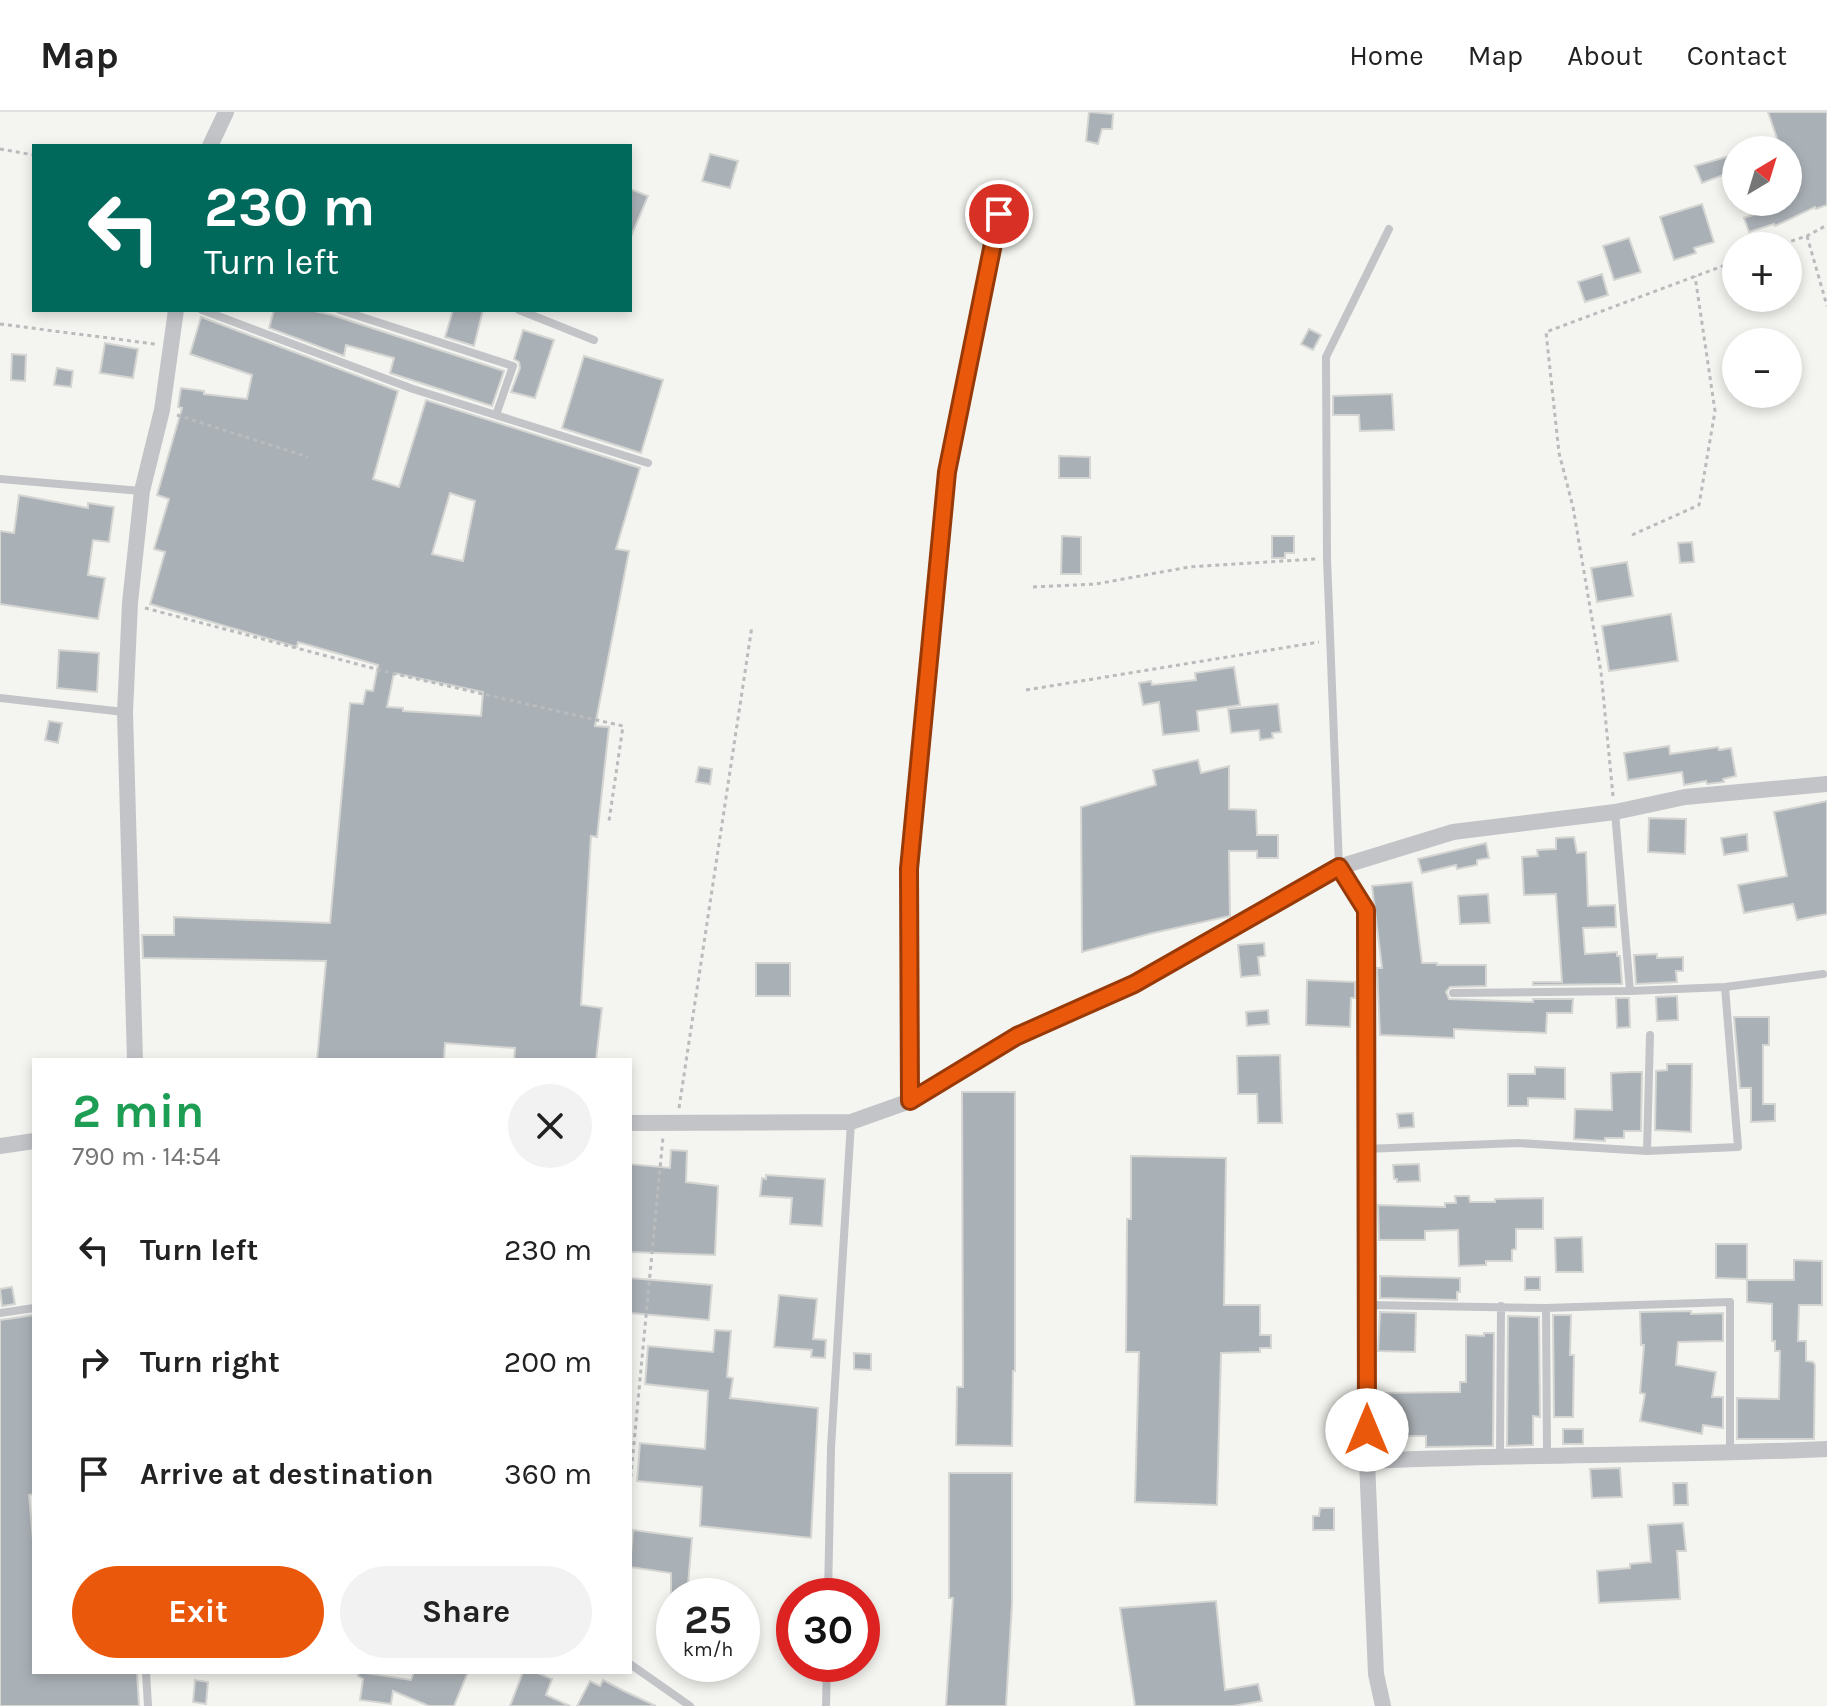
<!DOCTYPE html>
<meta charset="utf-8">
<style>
body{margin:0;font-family:Karla,sans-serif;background:#f2f2f2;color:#222;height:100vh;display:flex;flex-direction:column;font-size:30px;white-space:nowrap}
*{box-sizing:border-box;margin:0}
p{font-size:26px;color:#767676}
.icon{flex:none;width:44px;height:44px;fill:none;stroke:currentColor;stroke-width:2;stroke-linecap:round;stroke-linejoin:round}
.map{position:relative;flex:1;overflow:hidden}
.drawer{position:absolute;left:32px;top:946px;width:600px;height:616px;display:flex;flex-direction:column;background:#fff;border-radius:0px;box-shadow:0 4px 12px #0003}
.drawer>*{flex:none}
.banner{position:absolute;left:32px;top:32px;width:600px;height:168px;border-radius:0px;box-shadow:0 4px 12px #0003;background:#00695c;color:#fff;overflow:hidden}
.needle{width:52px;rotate:38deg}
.fabs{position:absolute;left:1722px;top:24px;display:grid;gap:16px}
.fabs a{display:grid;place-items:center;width:80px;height:80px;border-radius:50%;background:#fff;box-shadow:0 4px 12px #0003;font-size:40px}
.speed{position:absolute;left:656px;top:1466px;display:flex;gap:16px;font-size:40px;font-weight:700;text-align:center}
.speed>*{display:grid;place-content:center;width:104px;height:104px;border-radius:50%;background:#fff;box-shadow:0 4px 12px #0003;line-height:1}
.speed small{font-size:20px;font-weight:400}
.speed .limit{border:12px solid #d22;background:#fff;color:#111}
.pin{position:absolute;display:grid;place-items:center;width:68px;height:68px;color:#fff;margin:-34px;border:4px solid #fff;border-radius:50%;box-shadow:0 2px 8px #0007}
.me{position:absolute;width:88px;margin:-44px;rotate:0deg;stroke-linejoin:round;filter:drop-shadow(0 0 6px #0008)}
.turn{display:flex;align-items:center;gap:28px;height:168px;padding:0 40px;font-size:36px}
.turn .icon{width:104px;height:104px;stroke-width:2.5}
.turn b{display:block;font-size:56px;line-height:68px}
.round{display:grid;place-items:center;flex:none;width:84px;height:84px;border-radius:42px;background:#f2f2f2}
.summary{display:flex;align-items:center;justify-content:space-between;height:136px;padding:0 40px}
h1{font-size:48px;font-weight:700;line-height:60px;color:#1e9e55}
.action{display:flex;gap:16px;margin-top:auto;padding:16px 40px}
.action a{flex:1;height:92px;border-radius:48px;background:#ea580c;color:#fff;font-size:32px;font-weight:700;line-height:92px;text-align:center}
.action a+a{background:#f2f2f2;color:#222}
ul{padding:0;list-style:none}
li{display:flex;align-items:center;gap:24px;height:112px;padding:0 40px}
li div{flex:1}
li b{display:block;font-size:30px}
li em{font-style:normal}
header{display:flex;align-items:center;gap:48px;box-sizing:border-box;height:112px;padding:0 40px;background:#fff;border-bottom:2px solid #e0e0e0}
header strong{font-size:38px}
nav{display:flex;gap:44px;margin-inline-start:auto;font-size:28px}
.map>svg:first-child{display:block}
.building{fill:#aab1b6;stroke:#d5d6d3;stroke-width:2;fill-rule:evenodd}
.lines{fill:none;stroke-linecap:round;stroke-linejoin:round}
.path{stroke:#b9bbbd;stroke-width:3;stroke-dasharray:4 4;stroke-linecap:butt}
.lane{stroke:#c2c4c8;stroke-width:8}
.street{stroke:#c2c4c8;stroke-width:16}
.route-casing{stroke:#983908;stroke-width:20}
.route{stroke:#ea580c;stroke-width:14}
</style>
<header>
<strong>Map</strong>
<nav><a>Home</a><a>Map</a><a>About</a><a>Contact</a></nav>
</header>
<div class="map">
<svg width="1827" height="1594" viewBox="0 0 1827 1594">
<rect width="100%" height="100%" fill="#f4f5f0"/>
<!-- building -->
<path class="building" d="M 1089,0 L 1113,2 L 1112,17 L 1102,17 L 1098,32 L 1086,29 Z
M 1768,0 L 1827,0 L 1827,93 L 1816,97 L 1815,95 L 1775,114 L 1774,112 L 1749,120 L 1744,106 L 1753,103 L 1750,94 L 1760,90 L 1788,90 L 1788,38 L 1781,38 Z
M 710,42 L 738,49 L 730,76 L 702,69 Z
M 1736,42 L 1736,58 L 1702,71 L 1695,54 Z
M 630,77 L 648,84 L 630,127 Z
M 1702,92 L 1714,130 L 1694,136 L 1696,141 L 1674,148 L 1660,105 Z
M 1629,126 L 1641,160 L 1614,168 L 1603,134 Z
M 1602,162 L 1608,183 L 1585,190 L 1578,170 Z
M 274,198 L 310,198 L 332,203 L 504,259 L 492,294 L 390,261 L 394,246 L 346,233 L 344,244 L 269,216 Z
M 453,198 L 483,198 L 474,234 L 445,225 Z
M 201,205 L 398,279 L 373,367 L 399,375 L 426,288 L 640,356 L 616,437 L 629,439 L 595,614 L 609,615 L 597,725 L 591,724 L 581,893 L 602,896 L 596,948 L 514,948 L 515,936 L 445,931 L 444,948 L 317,948 L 326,849 L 143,846 L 142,823 L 174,823 L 174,805 L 330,811 L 350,591 L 363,592 L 366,578 L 373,579 L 378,553 L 298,530 L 297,535 L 150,492 L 165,440 L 154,437 L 169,387 L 157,383 L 182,296 L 178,295 L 181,276 L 204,279 L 204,282 L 247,287 L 252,263 L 190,242 ZM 450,381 L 475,389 L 463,449 L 432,442 ZM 394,561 L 483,580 L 481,604 L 403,599 L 403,596 L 387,595 Z
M 1309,217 L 1321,223 L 1313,238 L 1301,232 Z
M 523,218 L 554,228 L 535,286 L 511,280 L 520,256 L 519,250 L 514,247 Z
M 105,231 L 138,237 L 133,266 L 100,261 Z
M 12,242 L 26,243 L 25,269 L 11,268 Z
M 584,244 L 663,268 L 641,341 L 562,316 Z
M 57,256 L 73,259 L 71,275 L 54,273 Z
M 1392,282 L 1394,318 L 1360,319 L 1359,303 L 1333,303 L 1333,284 Z
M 1059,344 L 1090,345 L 1090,366 L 1059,366 Z
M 19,383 L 88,396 L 88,391 L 114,395 L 109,430 L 93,428 L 88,463 L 105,466 L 98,507 L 0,492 L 0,419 L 14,421 Z
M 1062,424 L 1081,425 L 1081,462 L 1061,462 Z
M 1272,424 L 1294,424 L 1294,441 L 1285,441 L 1285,446 L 1272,446 Z
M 1692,430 L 1694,450 L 1680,451 L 1678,431 Z
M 1627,450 L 1633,484 L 1597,490 L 1591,456 Z
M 1671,502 L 1678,549 L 1609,559 L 1602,514 Z
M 59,538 L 99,541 L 97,580 L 57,576 Z
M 1234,555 L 1240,593 L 1197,599 L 1199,619 L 1163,623 L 1159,590 L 1143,593 L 1139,571 L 1151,569 L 1152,573 L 1196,568 L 1195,561 Z
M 1278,592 L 1281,620 L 1272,621 L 1273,626 L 1260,628 L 1259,618 L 1231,621 L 1228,597 Z
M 49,609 L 62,611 L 58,631 L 45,628 Z
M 1669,634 L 1670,642 L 1718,635 L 1719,638 L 1731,636 L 1736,664 L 1723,667 L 1724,670 L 1707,672 L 1706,669 L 1684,673 L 1682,660 L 1628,668 L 1624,641 Z
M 1198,648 L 1201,661 L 1229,654 L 1229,697 L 1256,698 L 1257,723 L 1278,723 L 1278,746 L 1257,746 L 1257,739 L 1229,739 L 1230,804 L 1153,821 L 1082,840 L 1081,695 L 1156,673 L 1153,658 Z
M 699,655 L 712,657 L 710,672 L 696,670 Z
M 1827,689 L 1827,802 L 1797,808 L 1793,792 L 1744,801 L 1738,773 L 1787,764 L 1774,700 Z
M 1649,706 L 1686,707 L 1685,742 L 1648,740 Z
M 1747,722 L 1748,739 L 1724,743 L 1721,726 Z
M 1574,725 L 1577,741 L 1586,740 L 1588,794 L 1615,793 L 1616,815 L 1583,816 L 1585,842 L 1617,840 L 1617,844 L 1620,844 L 1622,872 L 1533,873 L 1533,870 L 1562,870 L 1556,782 L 1524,783 L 1522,745 L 1538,744 L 1537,738 L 1556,737 L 1556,726 Z
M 1486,731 L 1489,746 L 1477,748 L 1477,753 L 1457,757 L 1456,753 L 1422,761 L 1418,747 Z
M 1412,770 L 1422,851 L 1437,851 L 1437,853 L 1486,853 L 1486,874 L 1450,875 L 1446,880 L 1449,887 L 1533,890 L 1533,887 L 1573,887 L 1572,901 L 1547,901 L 1546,921 L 1454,917 L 1454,926 L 1380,923 L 1377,856 L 1382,856 L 1372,774 Z
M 1488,782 L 1490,811 L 1460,812 L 1458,784 Z
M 1264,831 L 1265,844 L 1258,845 L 1260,863 L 1241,865 L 1238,833 Z
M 1657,842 L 1657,846 L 1683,845 L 1683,859 L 1676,859 L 1677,870 L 1636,872 L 1634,843 Z
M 756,851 L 790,851 L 790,884 L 756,884 Z
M 1307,868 L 1355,870 L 1355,886 L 1351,886 L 1350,915 L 1306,913 Z
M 1677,884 L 1678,908 L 1657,909 L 1656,885 Z
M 1616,886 L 1629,886 L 1630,915 L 1617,916 Z
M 1268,898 L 1269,912 L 1247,914 L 1246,900 Z
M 1734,905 L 1769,905 L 1769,933 L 1763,933 L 1763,992 L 1775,992 L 1775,1009 L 1751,1010 L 1751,976 L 1740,976 Z
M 1280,943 L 1282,1011 L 1258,1011 L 1257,982 L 1238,982 L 1237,944 Z
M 1667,952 L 1692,952 L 1691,1020 L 1655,1018 L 1656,959 L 1667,958 Z
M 1535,955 L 1565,956 L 1565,987 L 1528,986 L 1528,994 L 1508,994 L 1508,962 L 1535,962 Z
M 1631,960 L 1642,960 L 1641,1019 L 1624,1019 L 1624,1026 L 1605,1026 L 1605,1029 L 1574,1027 L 1575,997 L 1612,998 L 1611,961 Z
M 962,980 L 1015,980 L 1015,1259 L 1013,1259 L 1012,1334 L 956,1333 L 957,1275 L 963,1275 Z
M 1413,1001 L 1414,1015 L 1399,1016 L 1397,1002 Z
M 671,1038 L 687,1039 L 686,1070 L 718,1074 L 715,1143 L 630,1140 L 630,1052 L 670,1056 Z
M 1131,1044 L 1226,1046 L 1224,1193 L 1260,1193 L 1260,1223 L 1271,1223 L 1271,1236 L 1260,1236 L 1260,1240 L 1221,1241 L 1217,1393 L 1135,1390 L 1139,1240 L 1126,1240 L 1127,1107 L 1131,1107 Z
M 1419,1052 L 1420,1069 L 1397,1070 L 1397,1067 L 1394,1067 L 1393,1053 Z
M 766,1063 L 825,1067 L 822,1114 L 790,1112 L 792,1086 L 760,1084 L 762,1066 L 766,1067 Z
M 1455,1084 L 1469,1084 L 1470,1090 L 1495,1090 L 1495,1087 L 1543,1086 L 1543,1117 L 1516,1117 L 1516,1137 L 1512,1138 L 1512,1149 L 1486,1149 L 1486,1153 L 1459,1154 L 1458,1118 L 1425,1119 L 1425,1128 L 1379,1128 L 1378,1093 L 1445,1095 L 1445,1091 L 1456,1091 Z
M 1582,1125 L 1583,1160 L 1556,1160 L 1555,1126 Z
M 1716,1132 L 1747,1132 L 1747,1167 L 1716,1166 Z
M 1794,1148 L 1822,1149 L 1822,1193 L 1799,1193 L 1798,1229 L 1806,1229 L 1806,1249 L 1813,1250 L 1815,1253 L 1814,1327 L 1737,1327 L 1737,1286 L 1779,1287 L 1780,1239 L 1775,1239 L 1775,1229 L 1772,1229 L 1772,1192 L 1747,1190 L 1747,1168 L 1794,1168 Z
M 1380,1164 L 1460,1166 L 1460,1180 L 1457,1180 L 1457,1188 L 1380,1186 Z
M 1525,1165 L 1540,1165 L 1540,1178 L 1525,1178 Z
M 630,1166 L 712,1173 L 709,1208 L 630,1201 Z
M 12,1175 L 15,1192 L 2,1194 L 0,1177 Z
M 779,1183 L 817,1187 L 813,1227 L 826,1228 L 825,1246 L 811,1245 L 812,1238 L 774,1235 Z
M 1691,1199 L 1691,1202 L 1723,1201 L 1723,1229 L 1678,1230 L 1676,1253 L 1716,1260 L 1712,1285 L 1723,1285 L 1723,1316 L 1703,1313 L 1702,1322 L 1640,1309 L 1645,1282 L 1640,1281 L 1644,1233 L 1641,1233 L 1640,1200 Z
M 1380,1200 L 1416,1201 L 1415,1240 L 1378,1239 Z
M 34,1203 L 34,1382 L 29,1383 L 34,1439 L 34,1560 L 137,1560 L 139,1594 L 0,1594 L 0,1208 Z
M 1553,1203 L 1571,1203 L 1570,1243 L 1574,1243 L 1573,1305 L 1554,1305 Z
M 1508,1204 L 1539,1205 L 1540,1305 L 1533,1304 L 1533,1333 L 1507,1334 Z
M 715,1218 L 731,1219 L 727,1265 L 733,1266 L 730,1286 L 818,1296 L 811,1426 L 700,1414 L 702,1375 L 637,1369 L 640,1331 L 705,1337 L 708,1279 L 645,1272 L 648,1234 L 713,1240 Z
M 1484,1221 L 1494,1221 L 1493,1334 L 1426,1335 L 1426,1324 L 1378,1324 L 1378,1281 L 1460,1280 L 1460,1270 L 1466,1270 L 1466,1223 L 1484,1224 Z
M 854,1241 L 871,1242 L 871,1258 L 854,1257 Z
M 1563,1317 L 1583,1317 L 1583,1332 L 1563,1332 Z
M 1620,1356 L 1622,1385 L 1592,1386 L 1590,1357 Z
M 949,1361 L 1012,1361 L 1012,1492 L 1006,1594 L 946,1594 L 953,1486 L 949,1486 Z
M 1673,1371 L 1687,1371 L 1688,1393 L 1674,1393 Z
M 1320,1396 L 1334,1396 L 1334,1418 L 1313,1418 L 1313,1404 L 1319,1404 Z
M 1683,1411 L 1686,1439 L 1677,1439 L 1680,1487 L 1599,1491 L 1597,1459 L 1630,1456 L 1630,1452 L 1651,1450 L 1648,1413 Z
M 633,1418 L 692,1426 L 687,1484 L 671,1484 L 671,1461 L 630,1455 Z
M 1216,1489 L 1225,1578 L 1258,1572 L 1262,1589 L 1233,1594 L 1135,1594 L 1120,1496 Z
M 663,1511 L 674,1515 L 674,1532 L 658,1528 Z
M 359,1560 L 411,1568 L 414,1560 L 468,1560 L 454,1594 L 429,1594 L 393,1579 L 391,1592 L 360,1588 L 363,1567 L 358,1564 Z
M 523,1560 L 535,1560 L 552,1567 L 546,1583 L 570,1594 L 510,1594 Z
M 195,1568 L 208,1570 L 206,1592 L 193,1590 Z
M 603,1568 L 624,1579 L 656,1594 L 577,1594 L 590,1569 L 600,1574 Z"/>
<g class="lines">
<!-- path -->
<path class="path" d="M 0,37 L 34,43
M 1807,124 L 1827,194
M 1776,134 L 1807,124 L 1827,113
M 0,212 L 155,232
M 177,303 L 308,345
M 1632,423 L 1699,393 L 1715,299 L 1695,164
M 1033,475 L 1096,472 L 1189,455 L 1316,447
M 145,496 L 391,561 L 623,614 L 609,709
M 1026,578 L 1319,530
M 1613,684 L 1601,560 L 1573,395 L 1559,341 L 1546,220 L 1736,149
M 679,996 L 752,514
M 630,1373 L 663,1025"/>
<!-- lane -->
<path class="lane" d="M 202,198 L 413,277 L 648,351
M 340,198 L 513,254 L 496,303
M 519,198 L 594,228
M 0,367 L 141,379
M 0,586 L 124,600
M 1615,700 L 1630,879
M 1339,755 L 1327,446 L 1326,245 L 1389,117
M 1453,881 L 1630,879 L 1725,875 L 1823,862
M 910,989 L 909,757 L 947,360 L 999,102
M 1365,1037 L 1518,1031 L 1647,1039 L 1738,1035 L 1725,875
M 1647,1039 L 1650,923
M 1366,1193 L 1546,1196 L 1730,1190 L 1730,1341
M 1546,1196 L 1547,1342
M 0,1201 L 34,1196
M 1500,1343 L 1501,1194
M 828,1484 L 831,1336 L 851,1010
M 630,1552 L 690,1594
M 146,1560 L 148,1594
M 826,1594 L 827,1552"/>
<!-- street -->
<path class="street" d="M 210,34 L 226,0
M 1339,755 L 1366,798 L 1367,1349 L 1376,1562 L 1383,1594
M 135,948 L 125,600 L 130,491 L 142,379 L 162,298 L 176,198
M 630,1011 L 851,1010 L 910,989 L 1017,924 L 1134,872 L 1339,755 L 1453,720 L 1615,700 L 1685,685 L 1827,672
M 0,1034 L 34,1029
M 1367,1349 C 1520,1342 1674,1344 1827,1337"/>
</g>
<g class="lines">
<!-- route casing -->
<g class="route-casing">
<path id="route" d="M 999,102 L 947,360 L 909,757 L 910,989 L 1017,924 L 1134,872 L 1339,755 L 1366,798 L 1367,1318"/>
</g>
<!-- route -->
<use href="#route" class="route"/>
</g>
</svg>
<div class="fabs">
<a><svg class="needle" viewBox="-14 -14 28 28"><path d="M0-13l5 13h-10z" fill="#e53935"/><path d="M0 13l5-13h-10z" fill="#767676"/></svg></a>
<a>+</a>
<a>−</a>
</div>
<div class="speed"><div>25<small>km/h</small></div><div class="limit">30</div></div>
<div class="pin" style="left:999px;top:102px;background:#d93025"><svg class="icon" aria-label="arrive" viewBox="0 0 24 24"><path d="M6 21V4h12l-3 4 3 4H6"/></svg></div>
<svg class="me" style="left:1367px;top:1318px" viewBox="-20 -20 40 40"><circle r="19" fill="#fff"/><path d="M0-13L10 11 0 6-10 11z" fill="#ea580c"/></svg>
<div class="banner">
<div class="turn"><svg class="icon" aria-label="left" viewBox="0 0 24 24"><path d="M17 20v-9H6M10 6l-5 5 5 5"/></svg><div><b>230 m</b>Turn left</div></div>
</div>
<section class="drawer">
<div class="summary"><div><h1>2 min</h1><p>790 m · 14:54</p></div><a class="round"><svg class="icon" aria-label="close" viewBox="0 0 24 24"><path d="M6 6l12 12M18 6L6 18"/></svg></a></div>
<ul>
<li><svg class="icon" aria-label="left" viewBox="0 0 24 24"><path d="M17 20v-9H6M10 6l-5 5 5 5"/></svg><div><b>Turn left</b></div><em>230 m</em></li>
<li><svg class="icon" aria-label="right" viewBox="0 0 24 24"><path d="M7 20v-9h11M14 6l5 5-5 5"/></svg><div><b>Turn right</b></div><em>200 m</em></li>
<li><svg class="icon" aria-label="arrive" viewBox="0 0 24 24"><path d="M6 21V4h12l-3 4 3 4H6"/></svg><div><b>Arrive at destination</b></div><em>360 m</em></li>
</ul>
<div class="action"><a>Exit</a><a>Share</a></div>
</section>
</div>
